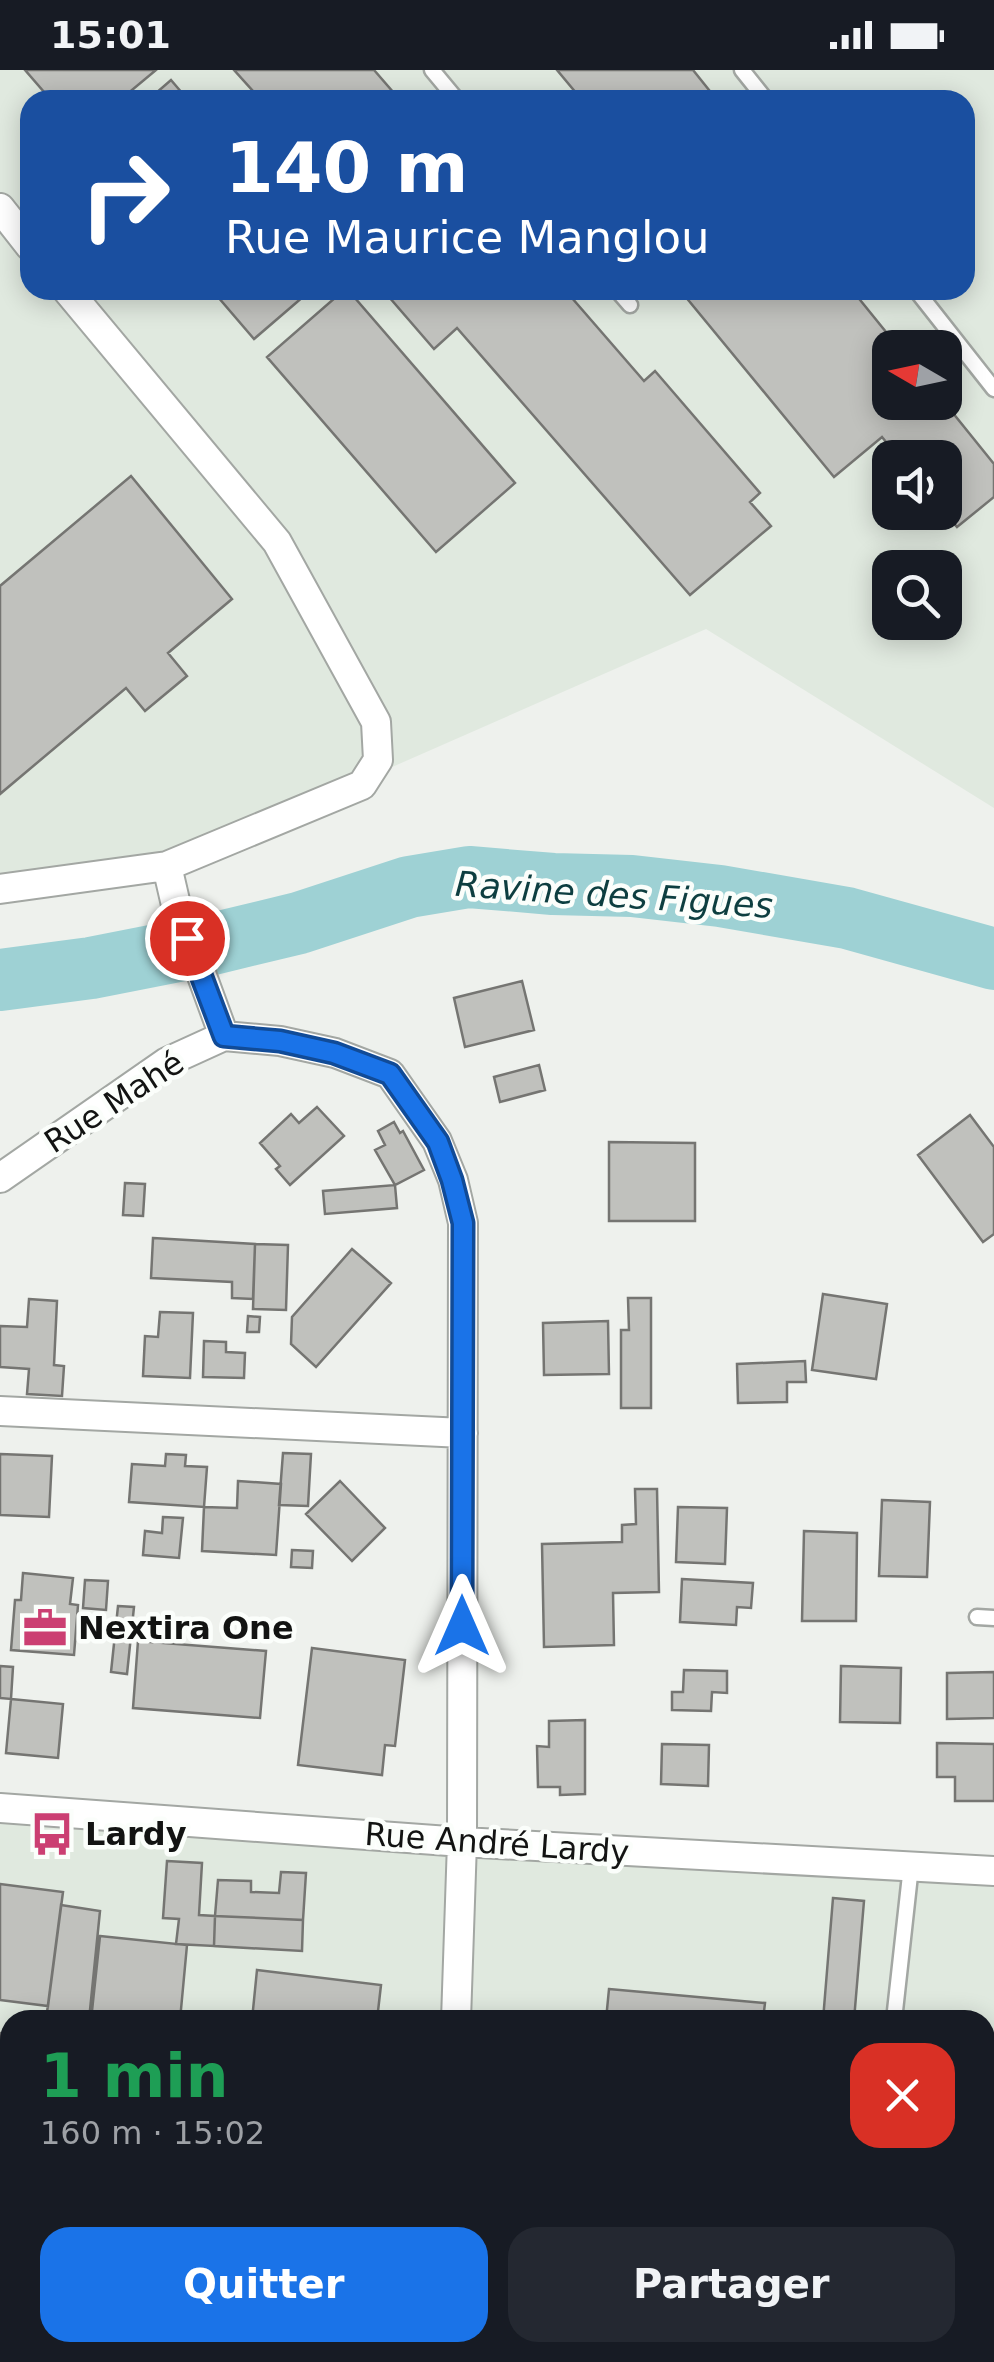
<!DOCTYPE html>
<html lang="fr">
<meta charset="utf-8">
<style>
body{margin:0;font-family:"DejaVu Sans",sans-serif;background:#242831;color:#f1f3f6;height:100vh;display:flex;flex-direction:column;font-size:38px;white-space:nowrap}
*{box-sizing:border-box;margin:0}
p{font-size:32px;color:#9ea1a6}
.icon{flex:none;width:55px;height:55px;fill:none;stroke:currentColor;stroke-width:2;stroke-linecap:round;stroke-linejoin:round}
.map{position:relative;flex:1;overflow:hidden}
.drawer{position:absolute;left:0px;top:1940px;width:995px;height:352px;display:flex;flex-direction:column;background:#171b24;border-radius:30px 30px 0 0;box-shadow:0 5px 25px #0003}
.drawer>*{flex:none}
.guide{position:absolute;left:20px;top:20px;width:955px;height:210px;border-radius:30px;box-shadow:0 5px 25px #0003;background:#1a4fa0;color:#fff;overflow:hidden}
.needle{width:65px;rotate:279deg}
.fabs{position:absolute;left:872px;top:260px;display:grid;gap:20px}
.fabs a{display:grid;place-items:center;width:90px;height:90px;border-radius:20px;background:#171b24;box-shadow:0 5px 25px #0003;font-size:50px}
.pin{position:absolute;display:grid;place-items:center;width:85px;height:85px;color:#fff;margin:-42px;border:5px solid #fff;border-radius:50%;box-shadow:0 2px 10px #0007}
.me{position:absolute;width:110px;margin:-55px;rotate:0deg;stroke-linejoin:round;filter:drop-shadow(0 0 8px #0008)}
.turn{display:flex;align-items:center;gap:35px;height:210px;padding:0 40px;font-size:45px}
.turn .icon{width:130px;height:130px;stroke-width:2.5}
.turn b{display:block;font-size:70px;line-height:85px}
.round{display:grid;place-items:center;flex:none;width:105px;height:105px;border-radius:30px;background:#242831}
.summary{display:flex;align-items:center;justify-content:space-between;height:170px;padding:0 40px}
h1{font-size:60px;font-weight:700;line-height:75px;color:#1e9e55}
.action{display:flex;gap:20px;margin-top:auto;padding:20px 40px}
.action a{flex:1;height:115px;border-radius:30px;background:#1a73e8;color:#fff;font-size:40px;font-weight:700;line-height:115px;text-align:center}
.action a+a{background:#242831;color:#f1f3f6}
.status{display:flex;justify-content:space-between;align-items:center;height:70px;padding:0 50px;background:#171b24;direction:ltr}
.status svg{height:28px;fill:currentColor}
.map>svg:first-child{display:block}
.built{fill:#e0e9df;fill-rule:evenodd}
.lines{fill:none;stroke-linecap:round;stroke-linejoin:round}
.river{stroke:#9ed1d4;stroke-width:62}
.building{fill:#c0c1bd;stroke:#757572;stroke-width:2.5}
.service-casing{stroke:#a3a7a3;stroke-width:19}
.minor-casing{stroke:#a3a7a3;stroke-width:32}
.service{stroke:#fff;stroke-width:14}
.minor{stroke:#fff;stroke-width:28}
.route-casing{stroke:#114b97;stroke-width:25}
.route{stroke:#1a73e8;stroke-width:18}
.labels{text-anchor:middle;stroke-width:9;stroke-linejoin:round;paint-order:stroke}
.street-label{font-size:32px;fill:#121312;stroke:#fbfefb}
.poi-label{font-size:32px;font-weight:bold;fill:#121312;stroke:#fbfefb;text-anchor:start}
.water-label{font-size:35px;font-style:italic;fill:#0d3e40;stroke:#fbfefb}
</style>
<div class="status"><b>15:01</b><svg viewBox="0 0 49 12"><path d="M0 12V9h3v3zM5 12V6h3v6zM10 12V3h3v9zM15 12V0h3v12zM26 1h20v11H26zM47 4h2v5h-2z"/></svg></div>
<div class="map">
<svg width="994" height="2292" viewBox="0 0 994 2292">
<rect width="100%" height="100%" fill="#eef1ed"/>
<!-- built -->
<path class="built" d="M 0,0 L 994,0 L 994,738 L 706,559 L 167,796 L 0,819 ZM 30,30 L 965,30 L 965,220 L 30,220 ZM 890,278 L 945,278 L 945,332 L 890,332 ZM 890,388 L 945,388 L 945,442 L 890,442 ZM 890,498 L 945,498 L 945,552 L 890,552 Z
M 0,1738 L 994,1801 L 994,2292 L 0,2292 ZM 10,1950 L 985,1950 L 985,2282 L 10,2282 Z"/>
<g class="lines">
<!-- river -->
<path class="river" d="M 0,910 L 91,898 L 208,875 L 299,853 L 409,817 L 469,807 L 553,814 L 632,816 L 720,826 L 847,848 L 994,889"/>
</g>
<!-- building -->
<path class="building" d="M 25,0 L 156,0 L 120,30 L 51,30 Z
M 234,0 L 374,0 L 400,30 L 261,30 Z
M 557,0 L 693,0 L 717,30 L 582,30 Z
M 171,10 L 188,30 L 148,30 Z
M 212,220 L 311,220 L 254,269 Z
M 344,220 L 348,220 L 515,413 L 436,482 L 267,287 Z
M 383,220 L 565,220 L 644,311 L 655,301 L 760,423 L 750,432 L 771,456 L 690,525 L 457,258 L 434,279 Z
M 680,220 L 852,220 L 899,278 L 890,278 L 890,332 L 944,332 L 994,394 L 994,427 L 957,457 L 944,442 L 945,388 L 899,388 L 882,367 L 834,407 Z
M 131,406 L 232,529 L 168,583 L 187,606 L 145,641 L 126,618 L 0,724 L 0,516 Z
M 522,911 L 534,960 L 465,977 L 454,928 Z
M 539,995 L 545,1020 L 500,1032 L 494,1007 Z
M 317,1037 L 344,1066 L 290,1115 L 276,1099 L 280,1096 L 260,1073 L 291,1044 L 299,1053 Z
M 970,1045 L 994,1077 L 994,1164 L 983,1172 L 918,1085 Z
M 394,1052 L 400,1063 L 403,1061 L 424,1100 L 395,1115 L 375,1080 L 385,1075 L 378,1061 Z
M 609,1072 L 695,1073 L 695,1151 L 609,1151 Z
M 125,1113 L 145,1114 L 143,1146 L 123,1145 Z
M 395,1115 L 397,1138 L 325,1144 L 323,1121 Z
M 153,1168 L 255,1174 L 253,1229 L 232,1228 L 232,1212 L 151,1208 Z
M 255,1174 L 288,1175 L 286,1240 L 253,1239 Z
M 352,1179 L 391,1213 L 316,1297 L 291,1274 L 292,1247 Z
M 823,1224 L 887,1234 L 876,1309 L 812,1300 Z
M 628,1228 L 651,1228 L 651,1338 L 621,1338 L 621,1260 L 629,1260 Z
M 29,1229 L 57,1231 L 54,1295 L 64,1296 L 62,1326 L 27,1324 L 29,1299 L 0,1297 L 0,1256 L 27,1257 Z
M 160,1242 L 193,1243 L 190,1308 L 143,1306 L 145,1266 L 158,1267 Z
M 248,1246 L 260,1247 L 259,1262 L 247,1262 Z
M 608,1251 L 609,1304 L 544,1305 L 543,1253 Z
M 204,1271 L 226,1272 L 226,1282 L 245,1283 L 244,1308 L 203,1307 Z
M 805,1291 L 806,1312 L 787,1312 L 787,1332 L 738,1333 L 737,1294 Z
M 283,1383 L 311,1384 L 308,1436 L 279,1435 Z
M 0,1384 L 52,1386 L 49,1447 L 0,1445 Z
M 166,1384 L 186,1385 L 185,1396 L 207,1397 L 204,1437 L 129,1432 L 132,1394 L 165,1396 Z
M 238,1411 L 281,1414 L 276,1485 L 202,1481 L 204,1437 L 237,1438 Z
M 340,1411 L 385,1458 L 352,1491 L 306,1444 Z
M 635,1419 L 657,1419 L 659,1522 L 613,1523 L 614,1575 L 544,1577 L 542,1474 L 622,1472 L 622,1455 L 636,1454 Z
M 882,1430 L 930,1432 L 927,1507 L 879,1506 Z
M 678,1437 L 727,1438 L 725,1494 L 676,1492 Z
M 163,1447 L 183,1448 L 179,1488 L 143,1485 L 145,1461 L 162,1463 Z
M 804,1461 L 857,1463 L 856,1551 L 802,1551 Z
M 292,1480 L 313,1481 L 312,1498 L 291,1497 Z
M 23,1503 L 73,1508 L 70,1534 L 78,1535 L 74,1585 L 11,1580 L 15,1530 L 21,1530 Z
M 682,1509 L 753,1513 L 751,1538 L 737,1537 L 736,1555 L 680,1552 Z
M 85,1510 L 108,1511 L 106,1540 L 83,1538 Z
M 118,1536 L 134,1537 L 127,1604 L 111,1602 Z
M 138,1571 L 266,1581 L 260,1648 L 133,1638 Z
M 312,1578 L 405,1590 L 395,1676 L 385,1675 L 382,1705 L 298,1695 Z
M 0,1596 L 13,1597 L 11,1629 L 0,1628 Z
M 841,1596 L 901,1598 L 900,1653 L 840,1652 Z
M 684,1600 L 727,1601 L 727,1623 L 712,1622 L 711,1641 L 672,1640 L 672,1622 L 683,1622 Z
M 994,1602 L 994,1648 L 947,1649 L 947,1603 Z
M 11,1629 L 63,1634 L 58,1688 L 6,1683 Z
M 585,1650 L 585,1724 L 560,1725 L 560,1717 L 538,1717 L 537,1676 L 549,1677 L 549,1651 Z
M 937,1673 L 994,1674 L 994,1731 L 955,1731 L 955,1707 L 937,1707 Z
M 662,1674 L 709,1675 L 708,1716 L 661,1714 Z
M 167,1791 L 202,1793 L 199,1845 L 215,1846 L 214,1876 L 176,1874 L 179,1849 L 163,1848 Z
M 281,1802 L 306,1803 L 303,1850 L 215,1846 L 218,1810 L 251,1811 L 251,1822 L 279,1823 Z
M 0,1814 L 63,1822 L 48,1936 L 0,1930 Z
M 833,1828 L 864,1831 L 854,1950 L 823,1950 Z
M 61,1835 L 100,1841 L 89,1950 L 46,1950 Z
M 215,1846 L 303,1850 L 302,1881 L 214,1876 Z
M 100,1866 L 187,1875 L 180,1950 L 91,1950 Z
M 257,1900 L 381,1915 L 377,1950 L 252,1950 Z
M 609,1919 L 765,1933 L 763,1950 L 606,1950 Z
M 0,1963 L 10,1964 L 10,2032 L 0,2030 Z
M 985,2048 L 994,2048 L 994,2281 L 985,2280 Z
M 0,2049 L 10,2051 L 10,2124 L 0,2122 Z
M 10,2279 L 10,2282 L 162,2282 L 161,2292 L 9,2292 Z
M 170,2282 L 243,2282 L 243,2292 L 170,2292 Z
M 593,2282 L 669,2282 L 668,2292 L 593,2292 Z
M 679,2282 L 796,2282 L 795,2292 L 678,2289 Z
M 909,2282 L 933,2282 L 932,2289 L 909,2287 Z
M 303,2288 L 377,2289 L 377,2292 L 303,2292 Z"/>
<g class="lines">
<!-- service casing -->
<g class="service-casing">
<path id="service" d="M 432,0 L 457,30
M 742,0 L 766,30
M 617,220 L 630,235
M 916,220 L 994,319
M 977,1547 L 994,1548
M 894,1950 L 911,1796
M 881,2282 L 891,2292"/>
</g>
<!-- minor casing -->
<g class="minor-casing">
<path id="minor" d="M 0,138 L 30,176
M 67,220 L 277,472 L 376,652 L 378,690 L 362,715 L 167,796
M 0,819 L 167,796 L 176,835 L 224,966
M 0,1108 L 167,992 L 224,966 L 280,971 L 335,983 L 390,1004 L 437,1071 L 453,1110 L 463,1153 L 462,1772 L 456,1950
M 0,1341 L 463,1363
M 0,1738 L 462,1772 L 994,1801
M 0,2199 L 10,2200
M 449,2282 L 449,2292"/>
</g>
<!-- service -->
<use href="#service" class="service"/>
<!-- minor -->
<use href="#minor" class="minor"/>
</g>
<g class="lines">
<!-- route casing -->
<g class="route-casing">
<path id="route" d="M 187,868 L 224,966 L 280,971 L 334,983 L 390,1004 L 438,1072 L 452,1110 L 463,1153 L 462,1556"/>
</g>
<!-- route -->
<use href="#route" class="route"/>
</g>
<!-- icons -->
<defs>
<g id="office-bare" transform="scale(3.45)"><path d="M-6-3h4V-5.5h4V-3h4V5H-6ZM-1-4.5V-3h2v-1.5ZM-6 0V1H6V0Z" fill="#cb3f72" stroke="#fbfefb" stroke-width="2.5" paint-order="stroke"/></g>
<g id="bus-bare" transform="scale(3.45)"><path d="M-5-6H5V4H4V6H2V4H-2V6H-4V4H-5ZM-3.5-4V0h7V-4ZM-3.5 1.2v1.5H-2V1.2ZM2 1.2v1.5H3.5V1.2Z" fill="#cb3f72" stroke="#fbfefb" stroke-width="2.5" paint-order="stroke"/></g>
</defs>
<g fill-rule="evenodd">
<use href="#office-bare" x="45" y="1558"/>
<use href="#bus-bare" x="52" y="1764"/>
</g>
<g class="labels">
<!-- street labels -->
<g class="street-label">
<text transform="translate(114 1032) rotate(-33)" y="11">Rue Mahé</text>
<text transform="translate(497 1773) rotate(4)" y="11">Rue André Lardy</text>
</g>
<!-- poi labels -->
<g class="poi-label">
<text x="78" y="1569">Nextira One</text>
<text x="85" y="1775">Lardy</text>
</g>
<!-- water labels -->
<g class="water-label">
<text transform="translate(614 825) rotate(4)" y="12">Ravine des Figues</text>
</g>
</g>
</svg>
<div class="fabs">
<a><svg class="needle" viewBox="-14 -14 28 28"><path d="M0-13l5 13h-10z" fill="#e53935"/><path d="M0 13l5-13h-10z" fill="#9ea1a6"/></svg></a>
<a><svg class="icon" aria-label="sound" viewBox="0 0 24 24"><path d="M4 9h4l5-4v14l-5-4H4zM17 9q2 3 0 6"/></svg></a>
<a><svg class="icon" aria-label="search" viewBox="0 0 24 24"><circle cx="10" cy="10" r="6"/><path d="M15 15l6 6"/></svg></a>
</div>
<div class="pin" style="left:187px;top:868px;background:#d93025"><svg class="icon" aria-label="arrive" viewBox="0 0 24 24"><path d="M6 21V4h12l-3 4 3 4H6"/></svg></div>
<svg class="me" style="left:462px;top:1556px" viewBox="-20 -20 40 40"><path d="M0-17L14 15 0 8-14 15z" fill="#1a73e8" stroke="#fff" stroke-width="4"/></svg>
<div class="guide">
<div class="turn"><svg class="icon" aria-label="right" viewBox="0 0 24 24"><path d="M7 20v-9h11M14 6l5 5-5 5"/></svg><div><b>140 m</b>Rue Maurice Manglou</div></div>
</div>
<section class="drawer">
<div class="summary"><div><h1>1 min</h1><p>160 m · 15:02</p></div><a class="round" style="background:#d93025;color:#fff"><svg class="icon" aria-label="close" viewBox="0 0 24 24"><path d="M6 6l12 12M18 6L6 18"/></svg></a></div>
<div class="action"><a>Quitter</a><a>Partager</a></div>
</section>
</div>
